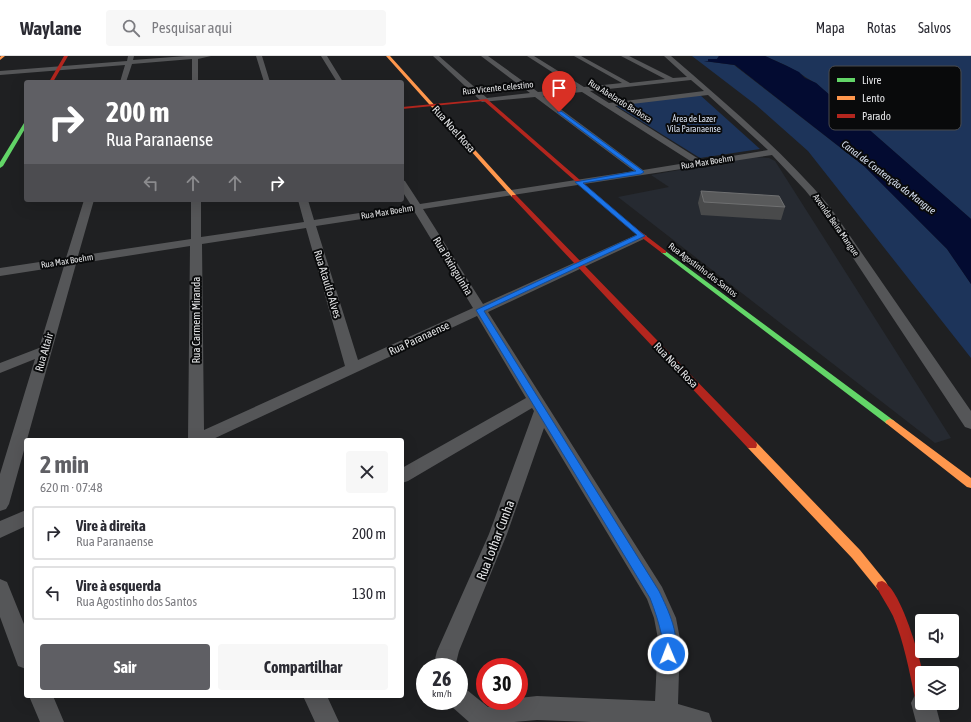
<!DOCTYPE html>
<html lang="pt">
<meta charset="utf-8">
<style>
body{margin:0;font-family:"Asap Condensed",sans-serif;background:#f7f7f7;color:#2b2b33;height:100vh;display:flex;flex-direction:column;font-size:15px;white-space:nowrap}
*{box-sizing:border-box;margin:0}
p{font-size:13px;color:#7c7c81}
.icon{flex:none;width:22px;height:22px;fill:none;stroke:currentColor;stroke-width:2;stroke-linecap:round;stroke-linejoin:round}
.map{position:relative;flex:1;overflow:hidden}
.side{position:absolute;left:24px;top:382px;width:380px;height:260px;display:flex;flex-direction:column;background:#fff;border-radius:4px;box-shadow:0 4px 16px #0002}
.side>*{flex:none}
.guide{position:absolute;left:24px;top:24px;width:380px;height:122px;border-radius:4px;box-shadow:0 4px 16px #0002;background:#5f5f64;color:#fff;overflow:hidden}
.controls{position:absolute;left:915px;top:558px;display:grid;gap:8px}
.controls a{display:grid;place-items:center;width:44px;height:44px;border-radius:4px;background:#fff;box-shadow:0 4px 16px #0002;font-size:20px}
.speed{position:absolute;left:416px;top:602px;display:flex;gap:8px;font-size:20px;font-weight:700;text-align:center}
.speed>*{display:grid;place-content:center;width:52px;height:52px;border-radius:50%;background:#fff;box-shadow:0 4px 16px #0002;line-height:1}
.speed small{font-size:10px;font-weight:400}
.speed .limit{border:6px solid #d22;background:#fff;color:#111}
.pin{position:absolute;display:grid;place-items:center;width:34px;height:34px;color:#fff;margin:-41px -17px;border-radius:50% 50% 50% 0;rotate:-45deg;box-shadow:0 0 4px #0007}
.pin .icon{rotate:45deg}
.me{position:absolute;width:44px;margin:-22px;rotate:359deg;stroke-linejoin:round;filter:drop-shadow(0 0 3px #0008)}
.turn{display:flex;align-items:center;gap:14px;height:84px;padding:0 16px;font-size:18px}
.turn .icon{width:52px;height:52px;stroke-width:2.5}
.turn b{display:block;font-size:28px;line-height:34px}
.lanes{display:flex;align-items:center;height:38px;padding:0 16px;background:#0003;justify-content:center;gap:20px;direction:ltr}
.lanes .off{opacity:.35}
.round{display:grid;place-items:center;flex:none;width:42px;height:42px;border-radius:4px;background:#f7f7f7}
.summary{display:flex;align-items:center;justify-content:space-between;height:68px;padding:0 16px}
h1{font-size:24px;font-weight:700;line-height:30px;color:#5f5f64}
.action{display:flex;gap:8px;margin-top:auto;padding:8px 16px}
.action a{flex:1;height:46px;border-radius:4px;background:#5f5f64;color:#fff;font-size:16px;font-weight:700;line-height:46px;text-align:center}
.action a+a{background:#f7f7f7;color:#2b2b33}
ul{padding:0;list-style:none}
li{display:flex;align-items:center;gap:12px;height:54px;margin:0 8px 6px;padding:0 8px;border:2px solid #e1e1e2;border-radius:4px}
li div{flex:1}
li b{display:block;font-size:15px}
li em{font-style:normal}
header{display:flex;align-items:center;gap:24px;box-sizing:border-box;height:56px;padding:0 20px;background:#fff;border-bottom:1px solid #e1e1e2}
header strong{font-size:19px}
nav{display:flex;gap:22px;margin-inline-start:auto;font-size:14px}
.search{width:280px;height:36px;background:#f7f7f7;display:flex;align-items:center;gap:10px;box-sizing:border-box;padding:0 14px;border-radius:4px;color:#7c7c81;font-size:15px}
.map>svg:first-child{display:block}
.built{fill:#262a31}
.green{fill:#1d345a}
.water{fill:#030b31}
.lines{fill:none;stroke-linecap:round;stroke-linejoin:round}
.street{fill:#555658;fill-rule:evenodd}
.fast{fill:#63d668;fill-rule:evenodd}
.slow{fill:#ff974d;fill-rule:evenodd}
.jam{fill:#b3261e;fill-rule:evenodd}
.wall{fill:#494a4b}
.building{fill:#595a5b;stroke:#6f7071}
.route{fill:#1a73e8;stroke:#114b97}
.labels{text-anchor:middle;stroke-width:4;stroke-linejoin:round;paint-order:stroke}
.far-street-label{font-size:9px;fill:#e3e4e6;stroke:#090a0b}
.far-park-label{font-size:9px;fill:#d9e2f1;stroke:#090a0b}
.far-water-label{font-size:10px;font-style:italic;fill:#d8e1f0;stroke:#090a0b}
.street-label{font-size:11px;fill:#e3e4e6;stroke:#090a0b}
.near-street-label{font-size:13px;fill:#e3e4e6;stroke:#090a0b}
.key{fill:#090a0b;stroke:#4a4b4d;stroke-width:1}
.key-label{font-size:11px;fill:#e3e4e6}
</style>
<header>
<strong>Waylane</strong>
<div class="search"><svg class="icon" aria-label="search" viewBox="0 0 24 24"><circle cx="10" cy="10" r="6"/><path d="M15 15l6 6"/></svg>Pesquisar aqui</div>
<nav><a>Mapa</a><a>Rotas</a><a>Salvos</a></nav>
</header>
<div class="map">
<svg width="971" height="666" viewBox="0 0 971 666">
<rect width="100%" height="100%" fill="#1f2022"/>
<!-- built -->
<path class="built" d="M 753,101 L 769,102 L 775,105 L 951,382 L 935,387 L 618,141 L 669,131 L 651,119 Z"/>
<!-- green -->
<path class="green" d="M 692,0 L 719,0 L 717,3 L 708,3 L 708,5 L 704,5 L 734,9 L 864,110 L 947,193 L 971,228 L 971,302 L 808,95 L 756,49 Z
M 765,0 L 971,0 L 971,163 L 816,27 C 807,23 802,18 794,14 C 785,8 775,5 765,0 Z
M 700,39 L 760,93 L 700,102 L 615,49 Z"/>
<!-- water -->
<path class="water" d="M 719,0 L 765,0 L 789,11 L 799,16 L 805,22 L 816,27 L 971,163 L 971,228 L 947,193 L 864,110 L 735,9 L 704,5 L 708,5 L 708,3 L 717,3 Z"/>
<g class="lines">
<!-- street -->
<path class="street" d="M 128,0 L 134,0 L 133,4 L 186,0 L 211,0 L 198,3 L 198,26 L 192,26 L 192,3 L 132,8 L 126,26 L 120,26 L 125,9 L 0,19 L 0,15 L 127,5 Z
M 256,0 L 262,0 L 270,26 L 264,26 Z
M 321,0 L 327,0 L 343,26 L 337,26 Z
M 433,0 L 439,0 L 487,42 L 530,37 L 481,0 L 488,0 L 538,36 L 577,32 L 527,0 L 534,0 L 584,31 L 622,27 L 574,0 L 581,0 L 630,27 L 665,23 L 621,0 L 629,0 L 673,22 L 687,21 L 664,0 L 671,0 C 726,48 782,94 830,151 L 971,355 L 971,373 L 965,371 L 822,155 L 805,134 L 772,99 L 423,153 L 483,248 L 638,178 L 642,177 L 647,180 L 646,182 L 488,256 L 662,531 L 676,562 L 680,583 L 678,648 L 709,657 L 712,666 L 591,666 L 537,664 L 514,666 L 469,666 L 451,650 L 449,645 L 459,645 L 459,630 L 467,634 L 488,651 L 503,645 L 519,645 L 519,642 L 537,640 L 655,645 L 658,583 L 654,562 L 647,543 L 544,372 L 507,478 L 459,595 L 455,611 L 433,611 L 437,595 L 489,478 L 534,355 L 532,352 L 408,425 L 402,427 L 402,412 L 526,342 L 477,260 L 211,384 L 188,384 L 190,190 L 76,208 L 9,448 L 6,453 L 0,455 L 0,418 L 35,303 L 0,317 L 0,307 L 39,292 L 64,210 L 0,220 L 0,212 L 66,202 L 84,144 L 94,144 L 78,200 L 191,183 L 191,144 L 201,144 L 201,181 L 304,166 L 298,144 L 308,144 L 314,164 L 411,149 L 402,135 L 402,124 L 405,125 L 420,148 L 634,115 L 535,41 L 482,46 ZM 691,24 L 704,35 L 609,47 L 590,35 ZM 582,36 L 692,106 L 643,114 L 543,40 ZM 708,39 L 768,94 L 702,105 L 615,50 ZM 414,155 L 473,252 L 358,304 L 316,170 ZM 306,172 L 345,310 L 204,374 L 202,188 Z
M 26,454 L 26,470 L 0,482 L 0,465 Z
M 0,523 L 7,526 L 26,573 L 26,613 L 18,610 L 0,561 Z
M 922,636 L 922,647 L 935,647 L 940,666 L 916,666 L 911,647 L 915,639 Z
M 29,640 L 53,640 L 64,666 L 40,666 Z
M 303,640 L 327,640 L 339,666 L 315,666 Z"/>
<!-- fast -->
<path class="fast" d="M 26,66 L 26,71 L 3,110 L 0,112 L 0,106 L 24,67 Z
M 664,194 L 893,364 L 895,366 L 893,368 L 887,368 L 662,197 L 661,196 Z"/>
<!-- slow -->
<path class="slow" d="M 1,0 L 5,0 L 0,4 L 0,1 Z
M 386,0 L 390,0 L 516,139 L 516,141 L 512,141 Z
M 890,363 L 893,364 L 971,422 L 971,432 L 967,431 L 887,368 L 885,366 L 887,364 Z
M 752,385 L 756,386 L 860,494 L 886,526 L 888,530 L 886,534 L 882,535 L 878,534 L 852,502 L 748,392 L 747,389 L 748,386 Z"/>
<!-- jam -->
<path class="jam" d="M 64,0 L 68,0 L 53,26 L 49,26 Z
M 487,43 L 628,166 L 666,195 L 666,197 L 662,197 L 624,168 L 484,45 L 402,53 L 402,51 Z
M 512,139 L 516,139 L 756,386 L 757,389 L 756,392 L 748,392 L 512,141 Z
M 882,525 C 900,531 919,598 923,617 L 922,617 L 922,647 L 927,647 L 922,649 L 917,647 L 915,642 C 909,614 904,586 893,560 C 888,550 881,540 876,530 L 878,526 Z"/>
</g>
<!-- wall -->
<path class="wall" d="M 701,135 L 785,151 L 781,164 L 701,159 L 698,147 Z"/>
<!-- building -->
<path class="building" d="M 701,135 L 779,140 L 785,151 L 704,146 Z"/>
<!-- route -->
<path class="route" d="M 557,56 L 561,55 L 643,115 L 644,116 L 641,118 L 583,127 L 645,180 L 484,255 L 659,535 C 668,554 682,581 673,603 L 668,604 L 663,603 C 660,595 663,588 662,581 C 659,567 655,555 650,542 L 476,254 L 637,179 L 575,126 L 636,115 Z"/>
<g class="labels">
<!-- far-street labels -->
<g class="far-street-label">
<text transform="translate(498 32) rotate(-6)" y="3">Rua Vicente Celestino</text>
<text transform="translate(620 45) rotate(32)" y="3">Rua Abelardo Barbosa</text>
<text transform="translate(707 106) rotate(-9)" y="3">Rua Max Boehm</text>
<text transform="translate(387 156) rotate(-9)" y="3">Rua Max Boehm</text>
<text transform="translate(836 169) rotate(55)" y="3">Avenida Beira Mangue</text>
<text transform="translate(67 205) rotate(-9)" y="3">Rua Max Boehm</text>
<text transform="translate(703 214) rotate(37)" y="3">Rua Agostinho dos Santos</text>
</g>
<!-- far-park labels -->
<g class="far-park-label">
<text x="694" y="66">Área de Lazer<tspan x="694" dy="10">Vila Paranaense</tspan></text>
</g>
<!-- far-water labels -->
<g class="far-water-label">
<text transform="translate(889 121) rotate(37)" y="4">Canal de Contenção do Mangue</text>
</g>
<!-- street labels -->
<g class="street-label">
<text transform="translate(454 73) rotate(48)" y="4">Rua Noel Rosa</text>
<text transform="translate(453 210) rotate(59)" y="4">Rua Pixinguinha</text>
<text transform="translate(328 228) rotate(73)" y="4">Rua Ataulfo Alves</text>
<text transform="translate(196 264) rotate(-90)" y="4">Rua Carmem Miranda</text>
<text transform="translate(419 282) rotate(-25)" y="4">Rua Paranaense</text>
<text transform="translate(44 296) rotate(-74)" y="4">Rua Altair</text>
<text transform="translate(676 309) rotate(46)" y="4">Rua Noel Rosa</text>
</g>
<!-- near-street labels -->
<g class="near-street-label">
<text transform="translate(495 484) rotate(-69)" y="5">Rua Lothar Cunha</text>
</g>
</g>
<!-- legend -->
<rect x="829" y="10" width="132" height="64" rx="6" class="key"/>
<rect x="837" y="22" width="18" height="4" fill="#63d668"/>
<rect x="837" y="40" width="18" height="4" fill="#ff974d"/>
<rect x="837" y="58" width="18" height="4" fill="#b3261e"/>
<g class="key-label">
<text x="862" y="28">Livre</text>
<text x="862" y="46">Lento</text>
<text x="862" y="64">Parado</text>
</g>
</svg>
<div class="controls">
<a><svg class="icon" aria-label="sound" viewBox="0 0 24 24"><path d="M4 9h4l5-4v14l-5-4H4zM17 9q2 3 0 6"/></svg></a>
<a><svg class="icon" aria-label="layers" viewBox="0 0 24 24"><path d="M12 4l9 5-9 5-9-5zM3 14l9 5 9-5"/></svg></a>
</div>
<div class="speed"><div>26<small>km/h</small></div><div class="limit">30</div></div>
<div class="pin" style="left:559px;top:56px;background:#d93025"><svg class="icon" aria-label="arrive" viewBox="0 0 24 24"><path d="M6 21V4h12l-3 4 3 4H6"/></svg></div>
<svg class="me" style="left:668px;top:598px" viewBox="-20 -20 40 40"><circle r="17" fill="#1a73e8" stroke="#fff" stroke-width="3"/><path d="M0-11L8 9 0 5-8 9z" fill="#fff"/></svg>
<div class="guide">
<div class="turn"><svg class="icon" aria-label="right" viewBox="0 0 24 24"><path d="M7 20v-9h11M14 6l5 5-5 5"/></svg><div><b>200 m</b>Rua Paranaense</div></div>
<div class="lanes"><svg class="icon off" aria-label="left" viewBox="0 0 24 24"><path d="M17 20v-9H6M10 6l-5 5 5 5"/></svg><svg class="icon off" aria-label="ahead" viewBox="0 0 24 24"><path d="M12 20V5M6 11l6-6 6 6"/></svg><svg class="icon off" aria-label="ahead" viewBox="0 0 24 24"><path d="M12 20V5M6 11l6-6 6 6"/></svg><svg class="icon" aria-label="right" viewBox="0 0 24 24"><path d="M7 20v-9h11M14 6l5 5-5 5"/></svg></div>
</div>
<section class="side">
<div class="summary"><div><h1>2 min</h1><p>620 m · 07:48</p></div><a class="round"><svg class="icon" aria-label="close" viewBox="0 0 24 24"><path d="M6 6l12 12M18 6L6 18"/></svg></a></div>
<ul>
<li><svg class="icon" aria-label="right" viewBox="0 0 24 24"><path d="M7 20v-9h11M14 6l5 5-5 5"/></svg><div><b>Vire à direita</b><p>Rua Paranaense</p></div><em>200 m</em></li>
<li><svg class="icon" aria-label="left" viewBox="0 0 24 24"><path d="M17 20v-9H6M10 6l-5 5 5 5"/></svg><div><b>Vire à esquerda</b><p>Rua Agostinho dos Santos</p></div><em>130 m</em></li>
</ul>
<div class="action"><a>Sair</a><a>Compartilhar</a></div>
</section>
</div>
